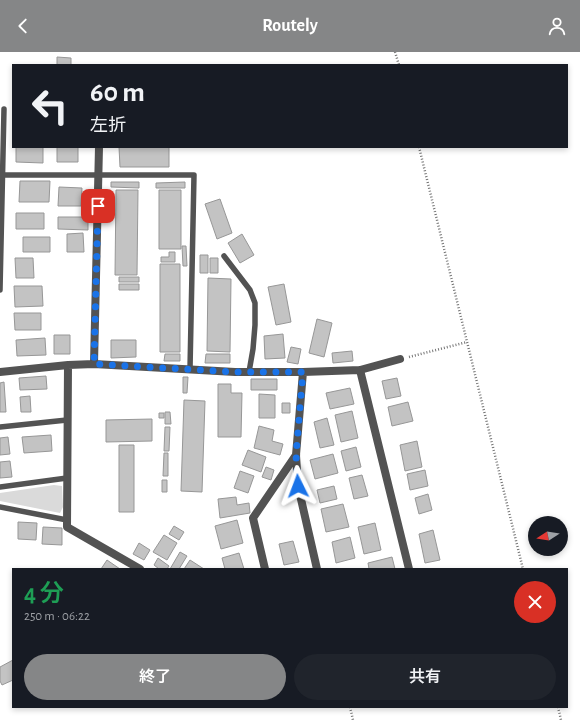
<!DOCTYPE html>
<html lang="ja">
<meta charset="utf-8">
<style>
body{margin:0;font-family:"Alegreya Sans","Noto Sans JP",sans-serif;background:#20242c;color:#f1f3f6;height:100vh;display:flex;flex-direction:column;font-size:15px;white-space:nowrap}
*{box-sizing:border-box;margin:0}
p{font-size:13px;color:#9ea1a6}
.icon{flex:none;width:22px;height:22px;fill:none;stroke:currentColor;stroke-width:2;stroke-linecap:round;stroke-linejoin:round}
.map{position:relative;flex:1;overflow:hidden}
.side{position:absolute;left:12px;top:516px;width:556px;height:140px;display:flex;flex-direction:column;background:#171b24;border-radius:0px;box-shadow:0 2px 6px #0003}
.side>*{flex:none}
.hud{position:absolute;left:12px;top:12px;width:556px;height:84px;border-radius:0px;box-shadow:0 2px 6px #0003;background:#171b24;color:#f1f3f6;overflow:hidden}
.needle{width:26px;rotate:258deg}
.tools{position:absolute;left:528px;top:464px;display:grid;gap:8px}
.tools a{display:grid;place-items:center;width:40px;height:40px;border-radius:50%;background:#171b24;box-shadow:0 2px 6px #0003;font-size:20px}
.pin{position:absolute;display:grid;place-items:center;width:34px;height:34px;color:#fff;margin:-17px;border-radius:8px;box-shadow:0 2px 6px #0006}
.me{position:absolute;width:44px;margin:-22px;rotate:357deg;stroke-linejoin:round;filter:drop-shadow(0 0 3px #0008)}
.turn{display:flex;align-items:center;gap:14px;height:84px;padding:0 12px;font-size:18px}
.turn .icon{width:52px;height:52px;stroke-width:2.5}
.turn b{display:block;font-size:28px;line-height:34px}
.round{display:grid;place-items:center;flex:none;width:42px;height:42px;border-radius:21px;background:#20242c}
.summary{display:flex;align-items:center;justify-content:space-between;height:68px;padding:0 12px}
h1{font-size:24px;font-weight:600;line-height:30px;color:#1e9e55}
.button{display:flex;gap:8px;margin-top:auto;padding:8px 12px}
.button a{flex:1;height:46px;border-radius:24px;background:#858687;color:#fff;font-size:16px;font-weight:600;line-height:46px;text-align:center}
.button a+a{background:#20242c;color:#f1f3f6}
header{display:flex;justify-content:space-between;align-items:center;height:52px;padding:0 12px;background:#858687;color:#fff;font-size:18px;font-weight:600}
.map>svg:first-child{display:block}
.green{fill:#dadada}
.building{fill:#c3c3c3;stroke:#979797}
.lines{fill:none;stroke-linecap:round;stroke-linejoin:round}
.path{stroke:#757575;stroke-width:2.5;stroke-dasharray:1 2;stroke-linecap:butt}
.lane{stroke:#535353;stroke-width:5.5}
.street{stroke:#535353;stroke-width:8}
.route{stroke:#1a73e8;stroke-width:7;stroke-dasharray:0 12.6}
</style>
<header><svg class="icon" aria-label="back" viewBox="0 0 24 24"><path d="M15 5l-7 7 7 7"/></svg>Routely<svg class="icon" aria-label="person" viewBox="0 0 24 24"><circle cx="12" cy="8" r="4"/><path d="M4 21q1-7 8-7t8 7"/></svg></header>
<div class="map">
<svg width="580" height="668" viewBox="0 0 580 668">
<rect width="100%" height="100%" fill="#fff"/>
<!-- green -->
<path class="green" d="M 54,433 L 62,434 L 63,455 L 60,461 L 0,449 L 0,441 Z"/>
<!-- building -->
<path class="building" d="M 57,5 L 71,6 L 71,13 L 57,13 Z
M 16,95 L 43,95 L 43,111 L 16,110 Z
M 57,95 L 78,95 L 78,110 L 57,110 Z
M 119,95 L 169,95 L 169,115 L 120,115 Z
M 20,129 L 50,129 L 49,150 L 19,150 Z
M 111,130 L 139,130 L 139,136 L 111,135 Z
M 185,130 L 185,136 L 156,136 L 156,131 Z
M 59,135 L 82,136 L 81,154 L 58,154 Z
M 116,138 L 138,138 L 137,223 L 115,223 Z
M 159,138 L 181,138 L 181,197 L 159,197 Z
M 220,147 L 232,181 L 217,187 L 205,152 Z
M 16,161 L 44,161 L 44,177 L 16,177 Z
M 58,165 L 88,165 L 88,178 L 58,177 Z
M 83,181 L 84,200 L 67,200 L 67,182 Z
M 242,182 L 254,203 L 240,211 L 228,191 Z
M 23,185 L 50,185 L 50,200 L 23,200 Z
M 182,194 L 186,194 L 187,214 L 183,214 Z
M 169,200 L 175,200 L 175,210 L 161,210 L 161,205 L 169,205 Z
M 200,203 L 208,203 L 208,221 L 200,221 Z
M 15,206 L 33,206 L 34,226 L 16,226 Z
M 210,206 L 218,206 L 218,221 L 210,221 Z
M 160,212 L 180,212 L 180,300 L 160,300 Z
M 119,225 L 139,225 L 139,230 L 119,230 Z
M 208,226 L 231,227 L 230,300 L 207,299 Z
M 119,232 L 139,232 L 139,238 L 119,238 Z
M 284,232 L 291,270 L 276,273 L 268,235 Z
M 14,234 L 42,234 L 43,254 L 15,255 Z
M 14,261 L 41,261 L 41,278 L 15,278 Z
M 317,267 L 332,271 L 324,305 L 309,301 Z
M 283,282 L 285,306 L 265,307 L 264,284 Z
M 54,283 L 70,283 L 70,302 L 54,302 Z
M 45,286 L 46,303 L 17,304 L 16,288 Z
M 111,288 L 136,288 L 136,305 L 111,306 Z
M 291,295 L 301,297 L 298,312 L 287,310 Z
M 352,299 L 353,309 L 333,311 L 332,301 Z
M 165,302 L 180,302 L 180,309 L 164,309 Z
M 206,302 L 230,302 L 230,311 L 205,311 Z
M 46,324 L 47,337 L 20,338 L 19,326 Z
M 183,325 L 188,325 L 187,341 L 183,341 Z
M 397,326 L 401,344 L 386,347 L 382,329 Z
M 251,327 L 277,327 L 277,338 L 251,338 Z
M 4,330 L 6,360 L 0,360 L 0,331 Z
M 218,332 L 231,332 L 231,341 L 242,341 L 241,385 L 218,385 Z
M 350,336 L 354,352 L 330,357 L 326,341 Z
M 259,342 L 275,343 L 275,366 L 259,366 Z
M 30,344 L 31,360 L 21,360 L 20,345 Z
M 184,348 L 205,349 L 202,440 L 181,439 Z
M 408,350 L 413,369 L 392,374 L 388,355 Z
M 282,351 L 290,351 L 290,361 L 282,361 Z
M 352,359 L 358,386 L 341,390 L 335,363 Z
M 165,360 L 170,360 L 171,372 L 165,372 Z
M 159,361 L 164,361 L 164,366 L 159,366 Z
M 327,366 L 334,393 L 320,396 L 314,370 Z
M 152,367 L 152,389 L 106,390 L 106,368 Z
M 259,374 L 274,378 L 272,389 L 283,392 L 280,403 L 254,396 Z
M 165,375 L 170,375 L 169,399 L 164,399 Z
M 51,383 L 52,399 L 24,401 L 22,385 Z
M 8,385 L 10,402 L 0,403 L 0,386 Z
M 417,389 L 422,415 L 405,419 L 400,393 Z
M 119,393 L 134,393 L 134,460 L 119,460 Z
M 356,395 L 361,415 L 346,419 L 341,399 Z
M 248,398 L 266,405 L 261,420 L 242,413 Z
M 164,401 L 168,401 L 168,424 L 163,424 Z
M 333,402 L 338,421 L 315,427 L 310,408 Z
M 10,409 L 12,425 L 0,426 L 0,410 Z
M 266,415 L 274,418 L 271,428 L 262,425 Z
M 425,418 L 428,434 L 410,438 L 407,422 Z
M 240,419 L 254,424 L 248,441 L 234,436 Z
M 362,423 L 368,444 L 354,447 L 349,426 Z
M 162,428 L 167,428 L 167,440 L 162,440 Z
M 334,434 L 337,447 L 320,451 L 317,438 Z
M 428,442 L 432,458 L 419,462 L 415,446 Z
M 236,445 L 237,453 L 249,451 L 250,461 L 220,466 L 218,447 Z
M 343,452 L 349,475 L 326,480 L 321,457 Z
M 237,468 L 243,491 L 221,497 L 215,474 Z
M 18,470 L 37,471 L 36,488 L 18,487 Z
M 375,471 L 381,498 L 364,502 L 358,475 Z
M 174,474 L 184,480 L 179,488 L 169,482 Z
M 43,475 L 62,476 L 62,493 L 42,492 Z
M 433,478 L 440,508 L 425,511 L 419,482 Z
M 164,483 L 177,491 L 167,508 L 153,500 Z
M 350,485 L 355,506 L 336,511 L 332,490 Z
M 293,489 L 299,510 L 284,513 L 279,492 Z
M 139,491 L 150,498 L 144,508 L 133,502 Z
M 180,500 L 187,504 L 179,517 L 170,517 Z
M 239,501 L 244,517 L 225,517 L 222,506 Z
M 392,505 L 395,517 L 369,517 L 368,511 Z
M 158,506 L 169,514 L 167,517 L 159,517 L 154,513 Z
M 107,508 L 120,517 L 101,517 Z
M 190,508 L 204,517 L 184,517 Z
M 13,608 L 13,628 L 2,633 L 0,629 L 0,615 Z"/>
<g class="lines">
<!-- path -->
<path class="path" d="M 395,0 L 399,13
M 419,95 L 523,517
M 409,305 L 467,290
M 350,655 L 353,668
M 558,655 L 561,668"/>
<!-- lane -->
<path class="lane" d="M 3,123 L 194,123 L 190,317
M 224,204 L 250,238 L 255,251 L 255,273 L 253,297 L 249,320
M 0,238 L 4,57
M 0,375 L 67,368
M 0,435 L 67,426
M 0,455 L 67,468"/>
<!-- street -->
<path class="street" d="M 94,312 L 99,95
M 68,313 L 67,475 L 140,517
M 360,318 L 409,517
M 0,320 L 68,313 L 94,312 L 235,320 L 303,320 L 360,318 L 400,307
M 303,320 L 296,403 L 298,434 L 317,517
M 265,517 L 253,466 L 296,403"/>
</g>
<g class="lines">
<!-- route -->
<path class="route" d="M 98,154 L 94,312 L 235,320 L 303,320 L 296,403 L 298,434"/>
</g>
</svg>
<div class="tools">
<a><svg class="needle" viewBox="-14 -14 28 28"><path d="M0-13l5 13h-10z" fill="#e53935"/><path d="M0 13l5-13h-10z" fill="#9ea1a6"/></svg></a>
</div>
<div class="pin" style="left:98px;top:154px;background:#d93025"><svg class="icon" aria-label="arrive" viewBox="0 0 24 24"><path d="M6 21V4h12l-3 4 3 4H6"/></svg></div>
<svg class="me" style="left:298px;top:434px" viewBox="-20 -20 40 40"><path d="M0-17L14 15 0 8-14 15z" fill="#1a73e8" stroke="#fff" stroke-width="4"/></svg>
<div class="hud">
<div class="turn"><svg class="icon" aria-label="left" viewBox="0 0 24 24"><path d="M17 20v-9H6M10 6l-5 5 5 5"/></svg><div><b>60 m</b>左折</div></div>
</div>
<section class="side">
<div class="summary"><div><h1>4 分</h1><p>250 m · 06:22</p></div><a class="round" style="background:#d93025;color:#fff"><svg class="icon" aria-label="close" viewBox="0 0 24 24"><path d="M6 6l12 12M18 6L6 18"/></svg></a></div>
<div class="button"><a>終了</a><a>共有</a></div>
</section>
</div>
